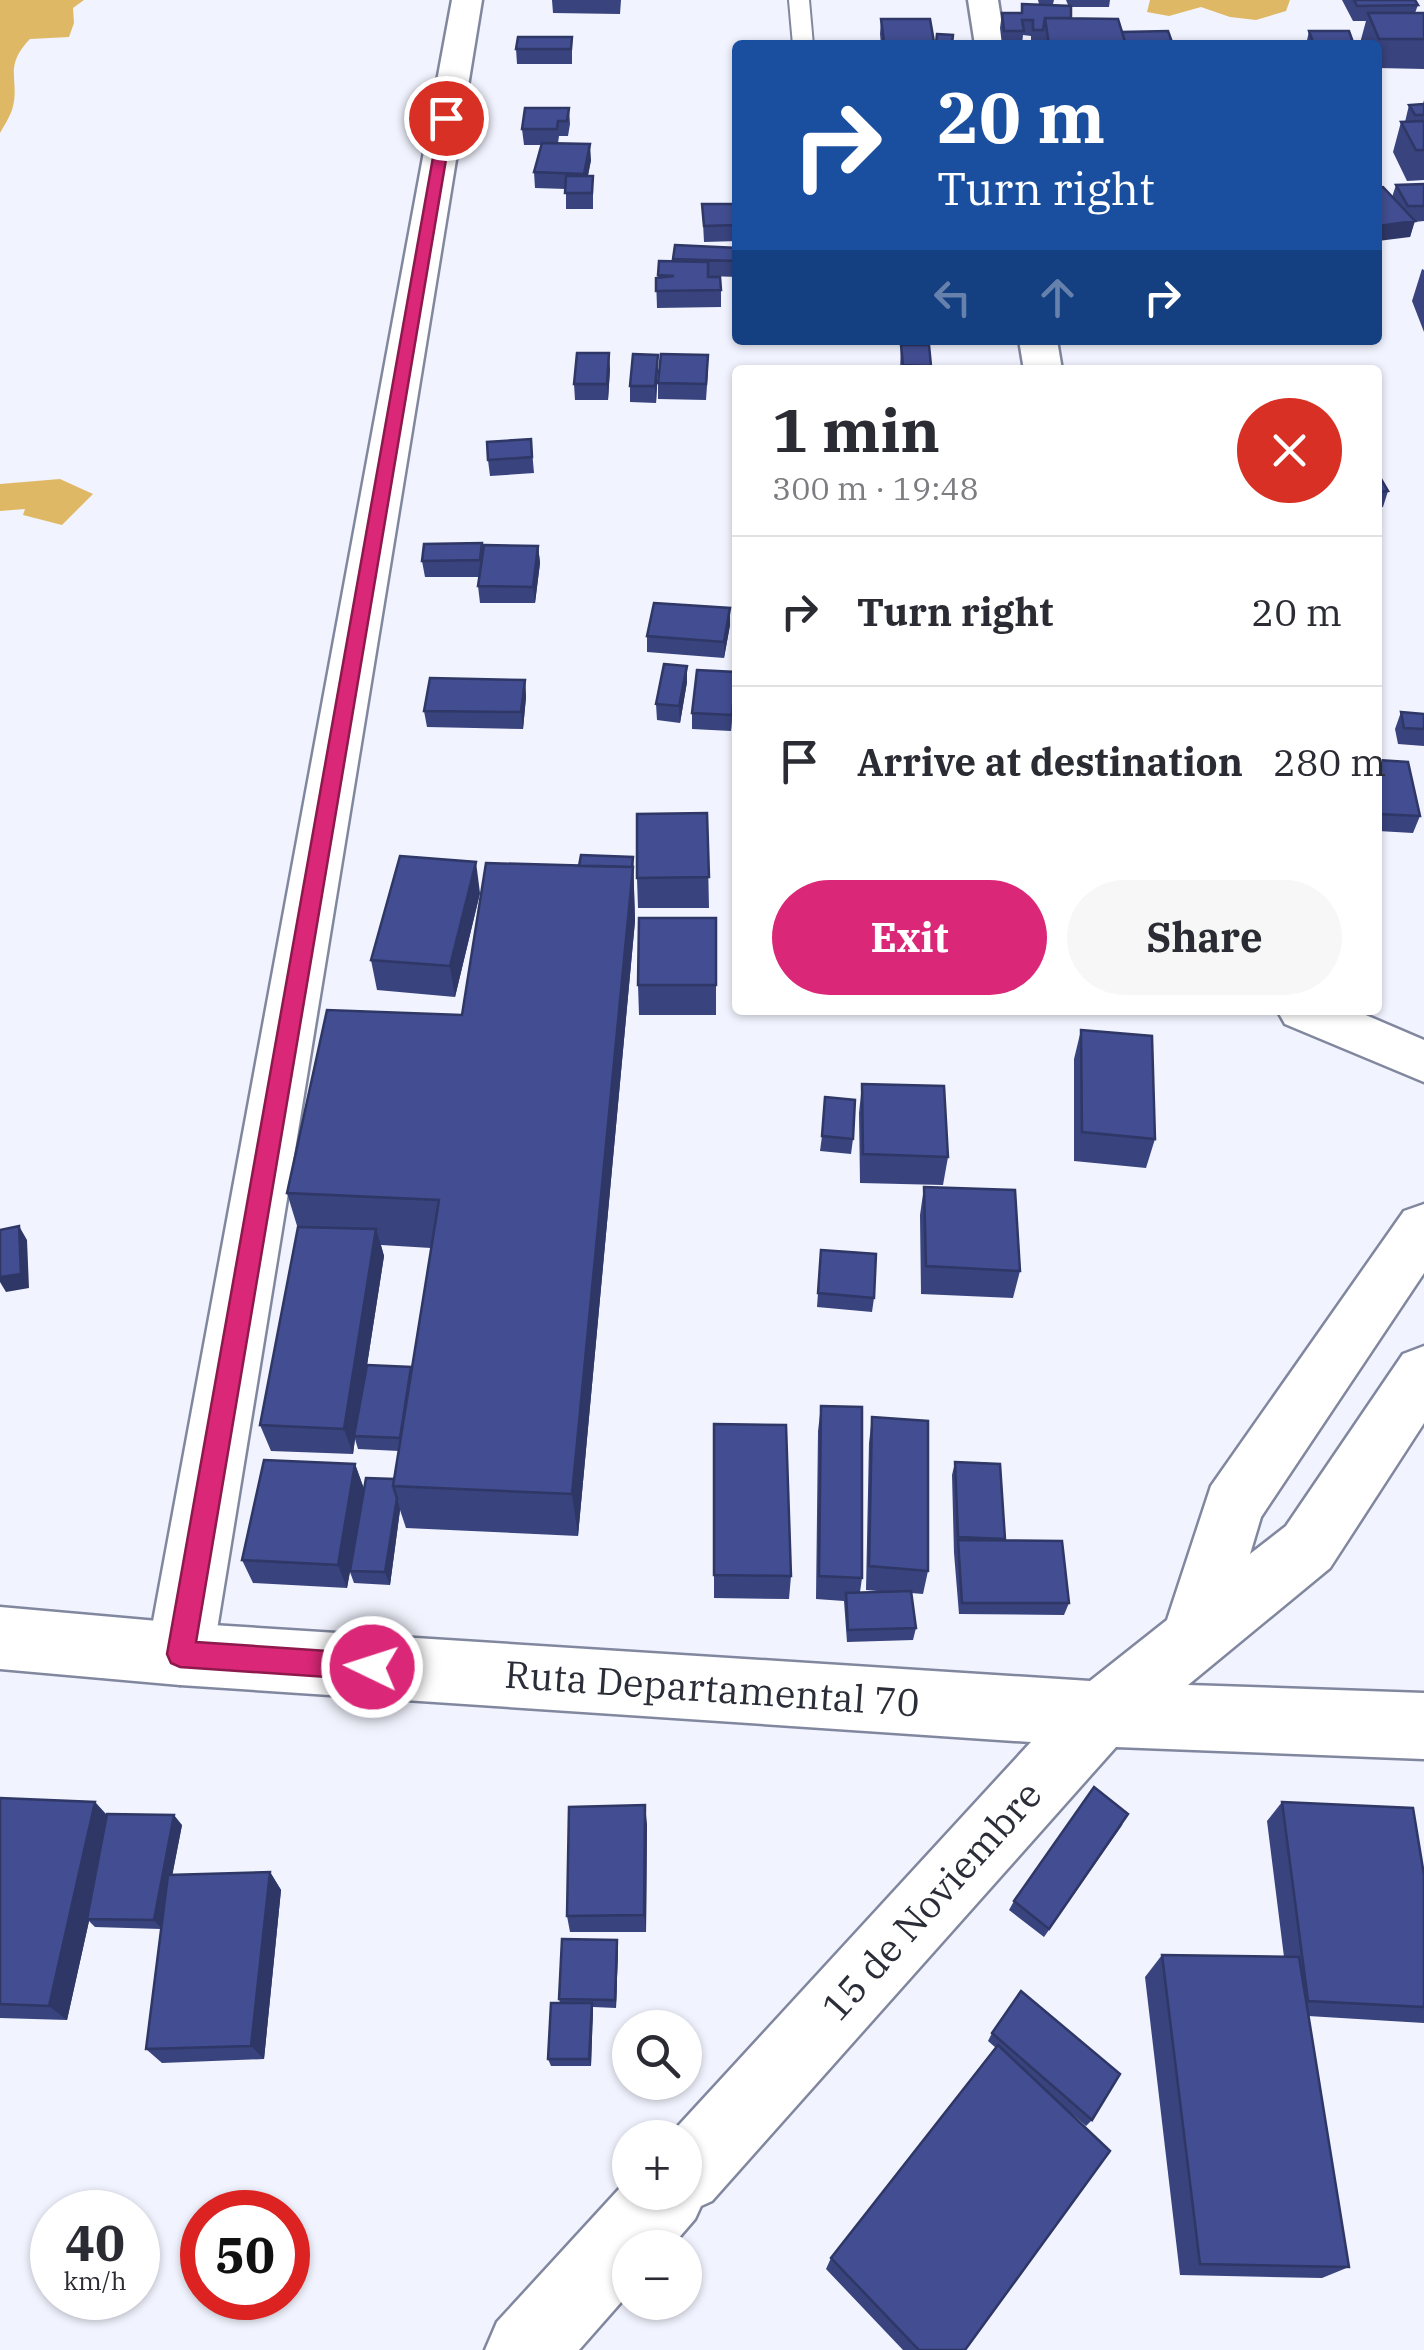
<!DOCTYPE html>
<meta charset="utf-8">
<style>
body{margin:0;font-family:"IBM Plex Serif",serif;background:#f7f7f7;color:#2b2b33;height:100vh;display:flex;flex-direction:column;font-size:38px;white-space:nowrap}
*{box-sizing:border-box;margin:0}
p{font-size:32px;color:#7c7c81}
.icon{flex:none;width:55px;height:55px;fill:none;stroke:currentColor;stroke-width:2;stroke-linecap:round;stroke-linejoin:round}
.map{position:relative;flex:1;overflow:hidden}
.side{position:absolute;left:732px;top:365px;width:650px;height:650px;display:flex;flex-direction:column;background:#fff;border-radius:10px;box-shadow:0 2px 8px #0004}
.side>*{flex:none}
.hud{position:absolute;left:732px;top:40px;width:650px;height:305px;border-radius:10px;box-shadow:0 2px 8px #0004;background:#1a4fa0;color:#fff;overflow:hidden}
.controls{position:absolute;left:612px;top:2010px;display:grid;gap:20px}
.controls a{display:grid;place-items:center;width:90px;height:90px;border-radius:50%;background:#fff;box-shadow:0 2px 8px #0004;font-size:50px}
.speed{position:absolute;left:30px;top:2190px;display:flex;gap:20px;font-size:50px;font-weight:700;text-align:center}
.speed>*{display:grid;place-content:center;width:130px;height:130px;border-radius:50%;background:#fff;box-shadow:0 2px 8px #0004;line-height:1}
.speed small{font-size:25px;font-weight:400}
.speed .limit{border:15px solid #d22;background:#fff;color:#111}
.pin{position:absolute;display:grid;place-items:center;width:85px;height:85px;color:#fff;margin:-42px;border:5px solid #fff;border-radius:50%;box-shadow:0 2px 10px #0007}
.me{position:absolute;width:110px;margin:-55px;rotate:274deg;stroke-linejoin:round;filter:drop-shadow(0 0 8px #0008)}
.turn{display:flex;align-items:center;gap:35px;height:210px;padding:0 40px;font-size:45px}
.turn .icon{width:130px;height:130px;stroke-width:2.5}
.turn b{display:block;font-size:70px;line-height:85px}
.lanes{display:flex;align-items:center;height:95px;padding:0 40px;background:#0003;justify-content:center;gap:50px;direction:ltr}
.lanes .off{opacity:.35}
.round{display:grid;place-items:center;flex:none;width:105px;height:105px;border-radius:52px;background:#f7f7f7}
.head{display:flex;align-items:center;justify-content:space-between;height:170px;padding:0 40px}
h1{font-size:60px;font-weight:700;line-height:75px}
.cta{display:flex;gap:20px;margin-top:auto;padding:20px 40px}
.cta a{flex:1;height:115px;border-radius:60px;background:#db2777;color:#fff;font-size:40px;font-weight:700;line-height:115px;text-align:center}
.cta a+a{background:#f7f7f7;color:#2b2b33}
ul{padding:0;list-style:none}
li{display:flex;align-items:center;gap:30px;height:150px;padding:0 40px;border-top:2px solid #e1e1e2}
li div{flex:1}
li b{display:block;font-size:38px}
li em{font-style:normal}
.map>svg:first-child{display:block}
.forest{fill:#dfb865}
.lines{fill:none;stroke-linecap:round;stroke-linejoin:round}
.lane-casing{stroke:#81879e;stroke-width:4}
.street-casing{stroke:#81879e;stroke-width:5}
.secondary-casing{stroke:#81879e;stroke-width:5}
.lane{fill:#fff;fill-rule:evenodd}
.street{fill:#fff;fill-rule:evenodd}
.secondary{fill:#fff;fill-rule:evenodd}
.wall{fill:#39437d;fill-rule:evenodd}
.shaded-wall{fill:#2e3766}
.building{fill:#424e91;stroke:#2e3766;stroke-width:2.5}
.route{fill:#db2777;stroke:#8e194d;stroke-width:2.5}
.labels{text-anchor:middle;stroke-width:10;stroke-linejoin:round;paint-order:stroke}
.near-street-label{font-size:38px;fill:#2b2e38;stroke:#fff}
</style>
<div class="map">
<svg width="1424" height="2350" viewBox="0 0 1424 2350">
<rect width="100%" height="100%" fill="#f1f3fe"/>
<!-- forest -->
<path class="forest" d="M 0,0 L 84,0 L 73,8 L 74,23 L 69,37 L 30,39 C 2,68 21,80 12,110 C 9,118 4,126 0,133 Z
M 1150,0 L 1290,0 L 1286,11 L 1256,20 L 1230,17 L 1201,7 L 1169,16 L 1147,12 Z
M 60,479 L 93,494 L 62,525 L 23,515 L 25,509 L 0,511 L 0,484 Z"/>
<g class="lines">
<!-- lane casing -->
<g class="lane-casing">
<path id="lane" d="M 789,0 L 809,0 L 813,45 L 793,45 Z"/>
</g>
<!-- street casing -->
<g class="street-casing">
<path id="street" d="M 452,0 L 482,0 L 213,1654 L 203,1676 L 180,1685 L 157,1676 L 147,1654 Z
M 968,0 L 998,0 L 1005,45 L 975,45 Z
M 1019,340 L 1057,340 L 1062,370 L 1024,370 Z
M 1277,1010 L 1354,1010 L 1424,1040 L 1424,1082 L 1285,1024 Z"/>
</g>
<!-- secondary casing -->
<g class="secondary-casing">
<path id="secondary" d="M 1424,1204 L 1424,1273 L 1261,1517 L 1250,1554 L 1286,1526 L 1403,1354 L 1424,1346 L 1424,1423 L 1330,1568 L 1188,1685 L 1424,1693 L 1424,1759 L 1116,1747 L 712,2201 L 701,2206 L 695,2219 L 670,2248 L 630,2248 L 630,2292 L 579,2350 L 485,2350 L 497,2322 L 630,2177 L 630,2192 L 685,2192 L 685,2138 L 667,2138 L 1031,1742 L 180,1685 L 0,1669 L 0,1607 L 180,1623 L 1090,1681 L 1167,1620 L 1211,1486 L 1404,1211 Z"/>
</g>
<!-- lane -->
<use href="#lane" class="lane"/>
<!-- street -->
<use href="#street" class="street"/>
<!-- secondary -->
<use href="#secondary" class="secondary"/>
</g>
<!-- wall -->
<path class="wall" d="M 552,0 L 621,0 L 620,14 L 553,13 Z
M 1038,0 L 1054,0 L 1053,4 L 1039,4 Z
M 1066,0 L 1110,0 L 1109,7 L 1071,7 L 1071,18 L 1173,45 L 1031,45 L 1031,36 L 1023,35 L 1022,45 L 1002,45 L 1000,28 L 1002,13 L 1021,13 L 1022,4 L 1068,5 Z
M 1342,0 L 1415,0 L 1418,5 L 1415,13 L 1424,13 L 1424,69 L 1378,68 L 1378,45 L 1361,45 L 1360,43 L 1366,21 L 1353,21 Z
M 881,19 L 934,42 L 933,45 L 881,45 L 880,34 Z
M 1309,31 L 1354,45 L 1306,45 Z
M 572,37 L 572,64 L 517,64 L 516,49 Z
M 1424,100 L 1424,180 L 1407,181 L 1393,152 L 1401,122 L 1405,122 L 1409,105 L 1423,104 Z
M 569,108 L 570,124 L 568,136 L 559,136 L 558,143 L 591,160 L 588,176 L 593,176 L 593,209 L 566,209 L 566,189 L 535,188 L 534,172 L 541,145 L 524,145 L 522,129 Z
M 1424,184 L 1424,221 L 1414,222 L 1410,237 L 1392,197 L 1396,185 Z
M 702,204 L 738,204 L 738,241 L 704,242 Z
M 675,245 L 738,248 L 738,277 L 708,276 L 721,290 L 721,307 L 657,308 L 656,278 L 658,277 L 659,261 L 673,262 Z
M 1422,269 L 1424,270 L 1424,332 L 1412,301 Z
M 901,345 L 931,366 L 931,370 L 900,370 Z
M 658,355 L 656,403 L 630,402 L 630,386 Z
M 610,369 L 608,400 L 575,400 L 574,384 Z
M 708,371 L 706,400 L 658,399 L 658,383 Z
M 531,439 L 534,473 L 490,476 L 488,460 Z
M 1378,474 L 1388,491 L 1383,507 L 1378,508 Z
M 482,543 L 483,553 L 538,546 L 540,563 L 535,603 L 480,603 L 478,586 L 480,577 L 425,577 L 422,561 Z
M 730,608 L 730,625 L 724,658 L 647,652 L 647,636 Z
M 687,666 L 687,682 L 680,723 L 657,720 L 656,704 Z
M 736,672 L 731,731 L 692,729 L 692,713 Z
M 525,680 L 526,697 L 523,729 L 427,727 L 424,711 Z
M 738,692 L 738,726 L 735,726 Z
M 1401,712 L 1424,714 L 1424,746 L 1398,744 L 1395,729 Z
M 1378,760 L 1420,816 L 1413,833 L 1378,831 Z
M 707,813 L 709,908 L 638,908 L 637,878 Z
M 633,857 L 635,921 L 578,1536 L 406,1528 L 400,1510 L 390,1585 L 354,1583 L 350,1572 L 347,1588 L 253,1583 L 242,1560 L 355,1464 L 364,1489 L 394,1479 L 399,1451 L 358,1449 L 355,1439 L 353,1454 L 271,1451 L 260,1425 L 298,1229 L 287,1193 L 462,1015 L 579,866 ZM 381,1245 L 431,1248 L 412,1370 L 367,1365 L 384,1256 Z
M 480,893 L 455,997 L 377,990 L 371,960 Z
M 716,918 L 716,1015 L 639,1015 L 638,985 Z
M 1081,1030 L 1155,1139 L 1146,1168 L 1074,1161 L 1074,1059 Z
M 862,1084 L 948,1157 L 943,1185 L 860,1183 L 859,1113 Z
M 822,1136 L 853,1139 L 851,1154 L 820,1151 Z
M 924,1187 L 1020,1271 L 1013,1298 L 921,1294 L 920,1215 Z
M 821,1250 L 874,1298 L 872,1312 L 817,1307 Z
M 821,1406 L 862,1578 L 860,1592 L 889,1592 L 866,1590 L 869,1443 L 872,1417 L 928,1571 L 923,1594 L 911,1593 L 916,1628 L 913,1640 L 847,1642 L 844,1601 L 816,1599 L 818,1431 Z
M 714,1424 L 791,1576 L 789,1599 L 714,1598 Z
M 955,1462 L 1005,1539 L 1005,1540 L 1069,1603 L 1064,1615 L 959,1614 L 954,1553 L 952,1475 Z
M 0,1798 L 95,1802 L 107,1815 L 182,1825 L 172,1875 L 270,1872 L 281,1890 L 264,2059 L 162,2063 L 146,2049 L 161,1929 L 95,1927 L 89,1921 L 67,2020 L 0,2018 Z
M 1282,1802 L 1424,1875 L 1424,2023 L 1308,2016 L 1349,2267 L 1322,2278 L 1180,2275 L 1145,1977 L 1162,1955 L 1284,1957 L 1267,1821 Z
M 647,1824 L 646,1932 L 570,1932 L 567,1916 Z
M 1123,1824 L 1044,1937 L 1009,1910 L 1014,1901 Z
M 617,1940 L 618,1948 L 616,2008 L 593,2007 L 591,2066 L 551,2066 L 548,2059 L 560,2003 L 559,1999 Z
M 992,2033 L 1092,2120 L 1086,2126 L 1063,2106 L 965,2350 L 903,2350 L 826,2269 L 831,2258 L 996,2048 L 988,2041 Z"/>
<!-- shaded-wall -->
<path class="shaded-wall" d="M 590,144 L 591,160 L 585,189 L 584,174 Z
M 1415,221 L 1410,237 L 1378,241 L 1378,226 Z
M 609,353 L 610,369 L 608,400 L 607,384 Z
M 658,355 L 658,371 L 656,403 L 655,386 Z
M 538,546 L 540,563 L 535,603 L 533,587 Z
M 730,608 L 730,625 L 724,658 L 724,642 Z
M 687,666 L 687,682 L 680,723 L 679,706 Z
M 736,672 L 736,689 L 731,731 L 732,715 Z
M 525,680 L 526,697 L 523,729 L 521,712 Z
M 633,857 L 635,921 L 578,1536 L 572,1494 Z
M 476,862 L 480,893 L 455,997 L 450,966 Z
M 19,1226 L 27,1240 L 29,1288 L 6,1292 L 0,1282 L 0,1277 Z
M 376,1229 L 384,1256 L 356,1436 L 354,1436 L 355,1439 L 353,1454 L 344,1429 Z
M 355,1464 L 364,1489 L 347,1588 L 338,1565 Z
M 397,1498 L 400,1510 L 390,1585 L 385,1572 Z
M 95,1802 L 111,1821 L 87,1919 L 89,1921 L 67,2020 L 49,2006 Z
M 645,1805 L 647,1824 L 646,1932 L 644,1915 Z
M 174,1815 L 182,1825 L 162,1929 L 154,1920 Z
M 270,1872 L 281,1890 L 264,2059 L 251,2046 Z
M 617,1940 L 618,1948 L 616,2008 L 615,2000 Z
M 592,2003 L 593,2010 L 591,2066 L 589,2059 Z"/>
<!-- building -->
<path class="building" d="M 1354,0 L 1415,0 L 1418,5 L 1357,6 Z
M 1022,4 L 1071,6 L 1071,18 L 1045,18 L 1043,30 L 1033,30 L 1033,20 L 1022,20 L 1024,31 L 1004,31 L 1002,13 L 1022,13 Z
M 1368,13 L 1424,13 L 1424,39 L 1379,39 Z
M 1045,18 L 1118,19 L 1126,45 L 1049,45 Z
M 881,19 L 930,19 L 934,42 L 884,42 Z
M 1168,31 L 1173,45 L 1126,45 L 1122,32 Z
M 1309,31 L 1349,31 L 1354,45 L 1314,45 Z
M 937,34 L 953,35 L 952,44 L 936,43 Z
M 518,37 L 572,37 L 571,49 L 516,49 Z
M 1424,104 L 1424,115 L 1415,115 L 1409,105 Z
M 525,108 L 569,108 L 567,121 L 558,121 L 557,129 L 522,129 Z
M 1424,121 L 1424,150 L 1416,150 L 1401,122 Z
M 542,143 L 590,144 L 584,174 L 534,172 Z
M 566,176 L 593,176 L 592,193 L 565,193 Z
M 1424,184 L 1424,206 L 1408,206 L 1396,185 Z
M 1383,187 L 1415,221 L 1378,226 L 1378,188 Z
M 702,204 L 738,204 L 738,225 L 704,226 Z
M 675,245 L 738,248 L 738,261 L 673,259 Z
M 659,261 L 708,262 L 708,277 L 720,277 L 721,290 L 656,291 L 656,278 L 674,276 L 658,275 Z
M 901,345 L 929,345 L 931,366 L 903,365 Z
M 577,353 L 609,353 L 607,384 L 574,384 Z
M 633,354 L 658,355 L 655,386 L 630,386 Z
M 661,354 L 708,355 L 706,384 L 658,383 Z
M 531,439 L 532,457 L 488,460 L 487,442 Z
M 1378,474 L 1388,491 L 1378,492 Z
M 482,543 L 480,560 L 422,561 L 424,544 Z
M 484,545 L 538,546 L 533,587 L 478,586 Z
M 654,603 L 730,608 L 724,642 L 647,636 Z
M 664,664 L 687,666 L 679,706 L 656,704 Z
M 697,670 L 736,672 L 732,715 L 692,713 Z
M 430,678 L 525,680 L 521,712 L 424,711 Z
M 1401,712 L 1424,714 L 1424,729 L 1404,728 Z
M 1378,760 L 1408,762 L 1420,816 L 1378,814 Z
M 707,813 L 709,877 L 637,878 L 637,814 Z
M 581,855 L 633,857 L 632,867 L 579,866 Z
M 400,856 L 476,862 L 450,966 L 371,960 Z
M 486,863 L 633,867 L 572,1494 L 393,1486 L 439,1200 L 287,1193 L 327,1010 L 462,1015 Z
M 639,918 L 716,918 L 716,985 L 638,985 Z
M 1081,1030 L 1152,1036 L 1155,1139 L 1082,1132 Z
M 862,1084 L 944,1086 L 948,1157 L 863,1154 Z
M 825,1097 L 855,1100 L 853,1139 L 822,1136 Z
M 924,1187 L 1015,1190 L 1020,1271 L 926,1266 Z
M 19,1226 L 21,1274 L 0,1277 L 0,1230 Z
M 298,1227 L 376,1229 L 344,1429 L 260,1425 Z
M 821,1250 L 876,1254 L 874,1298 L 818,1293 Z
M 367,1365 L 411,1367 L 400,1438 L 354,1436 Z
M 821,1406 L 862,1407 L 862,1578 L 819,1576 Z
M 872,1417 L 928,1421 L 928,1571 L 869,1566 Z
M 714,1424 L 786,1425 L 791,1576 L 714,1575 Z
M 264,1460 L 355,1464 L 338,1565 L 242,1560 Z
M 955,1462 L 1000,1464 L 1005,1539 L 958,1537 Z
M 366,1478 L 394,1479 L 393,1486 L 397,1498 L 385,1572 L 350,1571 Z
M 958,1540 L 1062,1541 L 1069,1603 L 962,1603 Z
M 911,1591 L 916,1628 L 848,1630 L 846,1593 Z
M 1094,1787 L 1128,1814 L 1049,1929 L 1014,1901 Z
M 0,1798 L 95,1802 L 49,2006 L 0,2004 Z
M 1282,1802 L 1413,1808 L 1424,1875 L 1424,2007 L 1308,2001 Z
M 645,1805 L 644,1915 L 567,1916 L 569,1807 Z
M 107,1814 L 174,1815 L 154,1920 L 87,1919 Z
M 270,1872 L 251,2046 L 146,2049 L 168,1875 Z
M 562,1939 L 617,1940 L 615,2000 L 559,1999 Z
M 1162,1955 L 1299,1957 L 1349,2267 L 1200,2264 Z
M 1021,1991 L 1120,2074 L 1092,2120 L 992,2033 Z
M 551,2003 L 592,2003 L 589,2059 L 548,2059 Z
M 998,2045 L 1110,2151 L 965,2350 L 919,2350 L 831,2258 Z"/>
<!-- route -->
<path class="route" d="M 446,114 L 453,118 L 196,1642 L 372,1654 L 382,1658 L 386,1667 L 382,1676 L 372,1680 L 180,1667 L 171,1663 L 167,1654 L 440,118 Z"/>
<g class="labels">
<!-- near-street labels -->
<g class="near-street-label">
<text transform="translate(712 1689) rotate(4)" y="13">Ruta Departamental 70</text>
<text transform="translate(932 1901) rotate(-48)" y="13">15 de Noviembre</text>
</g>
</g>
</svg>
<div class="controls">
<a><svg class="icon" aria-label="search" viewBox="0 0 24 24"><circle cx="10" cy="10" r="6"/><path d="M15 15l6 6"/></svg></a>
<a>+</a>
<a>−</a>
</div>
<div class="speed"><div>40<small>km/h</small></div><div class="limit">50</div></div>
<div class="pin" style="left:446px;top:118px;background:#d93025"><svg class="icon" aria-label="arrive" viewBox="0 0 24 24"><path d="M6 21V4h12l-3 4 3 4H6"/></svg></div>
<svg class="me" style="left:372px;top:1667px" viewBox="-20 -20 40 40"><circle r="17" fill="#db2777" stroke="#fff" stroke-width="3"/><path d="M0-11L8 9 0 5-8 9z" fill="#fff"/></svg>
<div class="hud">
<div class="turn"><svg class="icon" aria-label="right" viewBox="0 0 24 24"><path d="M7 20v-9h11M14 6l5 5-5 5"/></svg><div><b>20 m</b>Turn right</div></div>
<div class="lanes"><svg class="icon off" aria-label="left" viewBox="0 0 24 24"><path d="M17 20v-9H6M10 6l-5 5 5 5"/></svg><svg class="icon off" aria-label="ahead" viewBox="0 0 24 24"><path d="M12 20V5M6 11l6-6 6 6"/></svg><svg class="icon" aria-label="right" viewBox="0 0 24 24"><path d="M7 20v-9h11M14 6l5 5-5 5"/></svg></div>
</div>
<section class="side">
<div class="head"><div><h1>1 min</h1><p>300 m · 19:48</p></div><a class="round" style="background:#d93025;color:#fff"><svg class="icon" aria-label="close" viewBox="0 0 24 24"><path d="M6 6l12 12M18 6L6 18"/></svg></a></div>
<ul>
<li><svg class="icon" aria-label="right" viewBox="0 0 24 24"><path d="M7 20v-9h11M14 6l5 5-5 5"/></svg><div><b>Turn right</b></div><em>20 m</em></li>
<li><svg class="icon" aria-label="arrive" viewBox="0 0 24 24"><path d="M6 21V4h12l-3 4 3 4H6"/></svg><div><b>Arrive at destination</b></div><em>280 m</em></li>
</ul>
<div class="cta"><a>Exit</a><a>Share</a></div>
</section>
</div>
